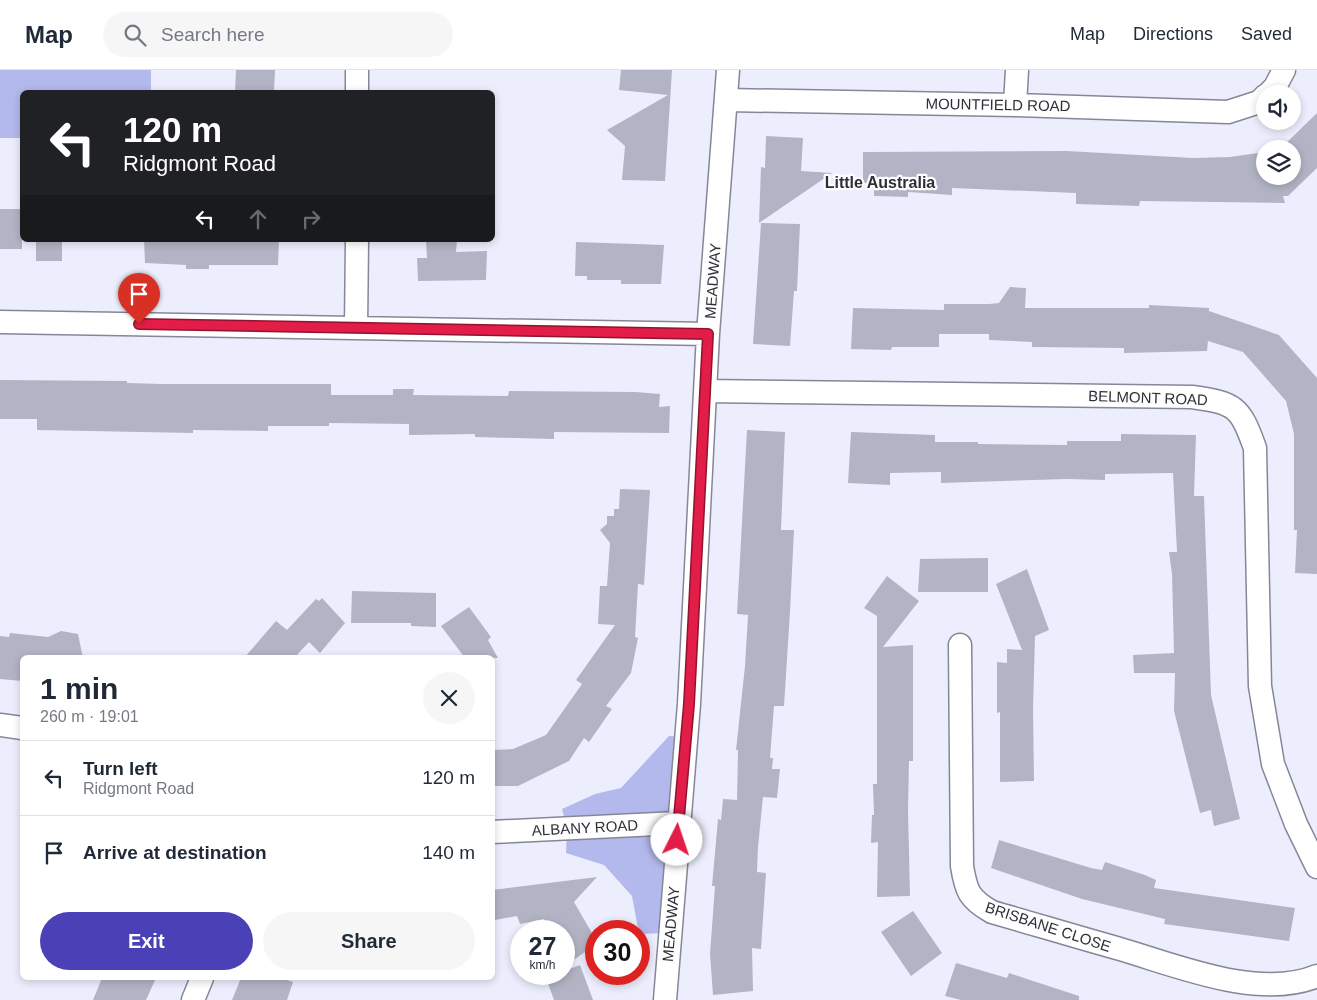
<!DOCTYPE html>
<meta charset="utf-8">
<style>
body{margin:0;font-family:Helvetica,sans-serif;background:#f6f6f7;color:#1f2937;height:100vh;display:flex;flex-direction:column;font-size:19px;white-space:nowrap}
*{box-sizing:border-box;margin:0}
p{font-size:16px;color:#747a83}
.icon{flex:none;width:28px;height:28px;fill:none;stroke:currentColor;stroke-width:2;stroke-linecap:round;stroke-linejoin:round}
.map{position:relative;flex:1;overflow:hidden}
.panel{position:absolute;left:20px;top:585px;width:475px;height:325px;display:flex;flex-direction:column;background:#fff;border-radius:8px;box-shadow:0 2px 8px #0003}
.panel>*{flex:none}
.banner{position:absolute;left:20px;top:20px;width:475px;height:152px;border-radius:8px;box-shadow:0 2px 8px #0003;background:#202124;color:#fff;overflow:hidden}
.buttons{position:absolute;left:1256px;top:15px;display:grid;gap:10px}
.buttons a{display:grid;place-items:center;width:45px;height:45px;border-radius:50%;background:#fff;box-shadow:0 2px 8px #0003;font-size:25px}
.speed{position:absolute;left:510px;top:850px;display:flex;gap:10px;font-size:25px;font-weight:700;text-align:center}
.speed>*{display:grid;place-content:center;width:65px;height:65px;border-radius:50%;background:#fff;box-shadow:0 2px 8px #0003;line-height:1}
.speed small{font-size:12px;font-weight:400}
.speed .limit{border:8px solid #d22;background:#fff;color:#111}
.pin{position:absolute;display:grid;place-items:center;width:42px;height:42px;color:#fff;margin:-51px -21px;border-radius:50% 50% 50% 0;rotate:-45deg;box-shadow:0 0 5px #0007}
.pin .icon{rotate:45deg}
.me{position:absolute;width:55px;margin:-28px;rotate:4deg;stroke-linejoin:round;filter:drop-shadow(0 0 4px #0008)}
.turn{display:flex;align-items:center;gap:18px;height:105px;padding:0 20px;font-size:22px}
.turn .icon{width:65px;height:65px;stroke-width:2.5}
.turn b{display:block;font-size:35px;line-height:42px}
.lanes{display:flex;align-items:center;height:48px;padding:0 20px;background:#0003;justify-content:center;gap:25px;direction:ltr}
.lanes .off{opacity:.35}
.round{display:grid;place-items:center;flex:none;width:52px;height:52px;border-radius:26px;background:#f6f6f7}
.head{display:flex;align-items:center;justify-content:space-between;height:85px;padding:0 20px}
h1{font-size:30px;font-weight:700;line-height:38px}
.button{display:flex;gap:10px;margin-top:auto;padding:10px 20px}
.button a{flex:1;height:58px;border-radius:30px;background:#4b41b7;color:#fff;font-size:20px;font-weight:700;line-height:58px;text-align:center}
.button a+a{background:#f6f6f7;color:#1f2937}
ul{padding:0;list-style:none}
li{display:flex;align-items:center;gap:15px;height:75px;padding:0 20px;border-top:1px solid #e0e1e3}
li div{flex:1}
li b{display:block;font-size:19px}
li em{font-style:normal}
header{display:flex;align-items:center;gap:30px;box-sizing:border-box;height:70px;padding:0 25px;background:#fff;border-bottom:1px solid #e0e1e3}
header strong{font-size:24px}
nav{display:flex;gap:28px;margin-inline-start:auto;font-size:18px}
.search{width:350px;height:45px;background:#f6f6f7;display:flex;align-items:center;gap:12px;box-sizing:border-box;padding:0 18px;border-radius:28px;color:#747a83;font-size:19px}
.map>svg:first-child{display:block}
.green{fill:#b4b9ed}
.building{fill:#b2b4c5}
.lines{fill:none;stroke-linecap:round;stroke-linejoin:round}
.street-casing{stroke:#858797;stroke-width:25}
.street{stroke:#fff;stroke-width:22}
.route-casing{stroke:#92132f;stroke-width:12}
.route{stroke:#e11d48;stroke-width:9}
.labels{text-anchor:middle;stroke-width:4.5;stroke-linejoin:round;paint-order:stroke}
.street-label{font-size:15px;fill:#2f3037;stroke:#fdfdfd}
.neighbourhood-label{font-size:16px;font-weight:bold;fill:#2f3037;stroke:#fdfdfd}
</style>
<header>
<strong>Map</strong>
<div class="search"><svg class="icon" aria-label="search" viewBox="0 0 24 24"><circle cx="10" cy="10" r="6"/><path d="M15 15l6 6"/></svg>Search here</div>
<nav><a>Map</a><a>Directions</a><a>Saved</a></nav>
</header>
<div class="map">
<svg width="1317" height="930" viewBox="0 0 1317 930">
<rect width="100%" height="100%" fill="#edeefd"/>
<!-- green -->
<path class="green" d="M 0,0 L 151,0 L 151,22 L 22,22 L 22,68 L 0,68 Z
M 669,666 L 686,667 L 670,863 L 639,864 L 632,826 L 604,795 L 566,783 L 567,758 L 562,739 L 595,724 L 621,718 Z"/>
<!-- building -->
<path class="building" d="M 236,0 L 275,0 L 274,22 L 235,22 Z
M 621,0 L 672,0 L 665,111 L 622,110 L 625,76 L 607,60 L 668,25 L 619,20 Z
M 1317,43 L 1317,98 L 1288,126 L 1283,126 L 1285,133 L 1140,131 L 1139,136 L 1076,134 L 1076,123 L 952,118 L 952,125 L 908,122 L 908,127 L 874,126 L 874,113 L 863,113 L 863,82 L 1067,81 L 1193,88 L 1230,87 L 1265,82 L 1265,106 L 1292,106 L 1292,79 L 1280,79 Z
M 766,66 L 803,68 L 801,101 L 832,103 L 759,153 L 761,97 L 765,98 Z
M 0,139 L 22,139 L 22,179 L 0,179 Z
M 761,153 L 800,154 L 797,221 L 794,221 L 790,276 L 753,274 Z
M 36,170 L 62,170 L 62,191 L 36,191 Z
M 144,170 L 279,170 L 278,195 L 209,195 L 209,199 L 186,199 L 186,195 L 145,193 Z
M 426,170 L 457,170 L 456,182 L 487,181 L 486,210 L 418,211 L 417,188 L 427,188 Z
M 576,172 L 664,175 L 661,214 L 621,214 L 621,210 L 587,210 L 587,206 L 575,206 Z
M 1010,217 L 1026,218 L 1025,238 L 1149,238 L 1149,235 L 1209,238 L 1209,241 L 1279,265 L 1317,308 L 1317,504 L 1295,503 L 1297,460 L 1294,460 L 1294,364 L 1286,331 L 1243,282 L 1208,271 L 1207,281 L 1124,283 L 1124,278 L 1032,277 L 1032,272 L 989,270 L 989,264 L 939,264 L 939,277 L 892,277 L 891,280 L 851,279 L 853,238 L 944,240 L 944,234 L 989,234 L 999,233 Z
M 0,310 L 127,311 L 127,313 L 162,314 L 331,314 L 331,325 L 393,325 L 393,319 L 414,319 L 413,325 L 508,326 L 509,321 L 636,322 L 660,324 L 659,337 L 670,336 L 669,363 L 554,362 L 554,369 L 475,367 L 475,364 L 409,365 L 409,354 L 329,353 L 329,356 L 268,356 L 268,361 L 193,360 L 193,363 L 37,360 L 37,349 L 0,349 Z
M 747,360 L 785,362 L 781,460 L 794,460 L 790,542 L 784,636 L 774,636 L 770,688 L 773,688 L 772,699 L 780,699 L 777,728 L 763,727 L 758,777 L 757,802 L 766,803 L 761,879 L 752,878 L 753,921 L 713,925 L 710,884 L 715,816 L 712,816 L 718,749 L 721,750 L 723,729 L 737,730 L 738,680 L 736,680 L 745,596 L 748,545 L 737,544 Z
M 851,362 L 935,365 L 935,372 L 978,372 L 978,374 L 1067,375 L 1067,371 L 1121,371 L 1121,364 L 1196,365 L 1194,426 L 1204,426 L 1211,625 L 1240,749 L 1214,756 L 1211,740 L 1200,743 L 1174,641 L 1175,603 L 1134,603 L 1133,585 L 1174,583 L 1172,504 L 1169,482 L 1177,482 L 1173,403 L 1105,404 L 1105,410 L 1067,409 L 941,413 L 941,402 L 890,403 L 890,415 L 848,413 Z
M 620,419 L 650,420 L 644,515 L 638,514 L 635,567 L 638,568 L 631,603 L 606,636 L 612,639 L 589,672 L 584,668 L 569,691 L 518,716 L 492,716 L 492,680 L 513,679 L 546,665 L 582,614 L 576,610 L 615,555 L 598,554 L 600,516 L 607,516 L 610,473 L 600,460 L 607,454 L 607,446 L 614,446 L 614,439 L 619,439 Z
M 988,488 L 988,522 L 918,522 L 920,489 Z
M 1027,499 L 1049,560 L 1035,566 L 1033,640 L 1034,711 L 1000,712 L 1000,642 L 997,643 L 997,592 L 1007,593 L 1007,579 L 1022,580 L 996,514 Z
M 887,506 L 919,531 L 883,577 L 913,575 L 913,691 L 909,691 L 908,740 L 910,826 L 877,827 L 878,772 L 871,773 L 872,745 L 874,745 L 873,714 L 877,714 L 877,546 L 864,538 Z
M 352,521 L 436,523 L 436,557 L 411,556 L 411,553 L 351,553 Z
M 322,528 L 345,553 L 320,583 L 309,572 L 294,588 L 244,588 L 276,551 L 287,560 L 316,529 L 319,531 Z
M 469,537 L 491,567 L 488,570 L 498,588 L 465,588 L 441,556 Z
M 61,561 L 78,564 L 83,588 L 22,588 L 22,611 L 0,609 L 0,566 L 9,567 L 10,563 L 48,567 Z
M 999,770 L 1091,798 L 1102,800 L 1105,792 L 1145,805 L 1156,810 L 1154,818 L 1295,838 L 1289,871 L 1164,854 L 1165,849 L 1082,829 L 991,798 Z
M 597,807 L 574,832 L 596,870 L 596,874 L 564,897 L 564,861 L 552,861 L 544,849 L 520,854 L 517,846 L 495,850 L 492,820 Z
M 913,841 L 942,883 L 911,906 L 881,862 Z
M 956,893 L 1007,908 L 1009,903 L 1021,907 L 1079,926 L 1079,930 L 961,930 L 945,926 Z
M 580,895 L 593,930 L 554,930 L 546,908 L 564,904 L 564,901 Z
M 102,908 L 156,908 L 146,930 L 93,930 Z
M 241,908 L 281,908 L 293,912 L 287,930 L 232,930 Z"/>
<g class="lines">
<!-- street casing -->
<g class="street-casing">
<path id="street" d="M 357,22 L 357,0
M 1268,24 L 1275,17 L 1284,0
M 727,30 L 1015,35 L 1228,42 L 1259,32 L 1265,26
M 1015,35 L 1017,0
M 0,252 L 708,264
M 356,258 L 357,170
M 706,321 L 1192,327 C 1235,333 1240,336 1255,378 L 1260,616 L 1273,694 L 1296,754 L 1317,797
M 960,575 L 962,796 C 966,821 969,829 992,842 C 1034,854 1077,867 1120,879 C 1178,896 1259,930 1317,906
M 0,655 L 22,658
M 492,762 L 678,753
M 193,930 L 202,908
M 665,930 L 689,634 L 708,264 L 728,0"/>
</g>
<!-- street -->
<use href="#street" class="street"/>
</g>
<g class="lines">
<!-- route casing -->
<g class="route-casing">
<path id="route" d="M 139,254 L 708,264 L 689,634 L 677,770"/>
</g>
<!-- route -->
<use href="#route" class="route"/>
</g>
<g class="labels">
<!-- street labels -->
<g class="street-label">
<text transform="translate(998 35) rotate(1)" y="5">MOUNTFIELD ROAD</text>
<text transform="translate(713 211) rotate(-86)" y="5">MEADWAY</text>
<text transform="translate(1148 328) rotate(2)" y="5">BELMONT ROAD</text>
<text transform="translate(585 758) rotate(-3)" y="5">ALBANY ROAD</text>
<text transform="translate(671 854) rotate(-85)" y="5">MEADWAY</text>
<text transform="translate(1048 857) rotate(18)" y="5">BRISBANE CLOSE</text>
</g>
<!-- neighbourhood labels -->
<g class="neighbourhood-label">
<text x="880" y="118">Little Australia</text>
</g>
</g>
</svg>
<div class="buttons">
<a><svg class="icon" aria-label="sound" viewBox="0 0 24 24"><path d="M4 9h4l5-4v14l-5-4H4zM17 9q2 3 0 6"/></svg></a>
<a><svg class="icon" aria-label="layers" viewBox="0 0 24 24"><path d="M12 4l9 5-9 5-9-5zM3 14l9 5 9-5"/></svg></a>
</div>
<div class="speed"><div>27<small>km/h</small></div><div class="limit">30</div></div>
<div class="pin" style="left:139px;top:254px;background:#d93025"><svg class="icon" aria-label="arrive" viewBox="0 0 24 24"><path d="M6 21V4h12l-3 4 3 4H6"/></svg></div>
<svg class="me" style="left:677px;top:770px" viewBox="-20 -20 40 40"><circle r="19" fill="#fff"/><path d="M0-13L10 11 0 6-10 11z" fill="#e11d48"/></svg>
<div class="banner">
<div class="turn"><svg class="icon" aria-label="left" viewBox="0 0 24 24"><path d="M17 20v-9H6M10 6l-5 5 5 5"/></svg><div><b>120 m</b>Ridgmont Road</div></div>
<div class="lanes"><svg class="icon" aria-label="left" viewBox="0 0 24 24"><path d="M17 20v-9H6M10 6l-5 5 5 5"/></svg><svg class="icon off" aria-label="ahead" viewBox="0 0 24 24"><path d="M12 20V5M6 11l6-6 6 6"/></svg><svg class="icon off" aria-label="right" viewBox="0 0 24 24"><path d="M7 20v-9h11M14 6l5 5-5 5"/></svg></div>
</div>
<section class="panel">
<div class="head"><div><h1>1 min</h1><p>260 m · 19:01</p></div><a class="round"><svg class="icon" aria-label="close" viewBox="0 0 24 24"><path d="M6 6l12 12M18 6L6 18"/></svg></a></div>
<ul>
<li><svg class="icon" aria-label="left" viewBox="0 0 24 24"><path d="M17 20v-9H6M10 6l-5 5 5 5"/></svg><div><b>Turn left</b><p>Ridgmont Road</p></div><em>120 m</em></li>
<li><svg class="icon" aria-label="arrive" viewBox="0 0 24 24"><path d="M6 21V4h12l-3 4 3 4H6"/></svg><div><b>Arrive at destination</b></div><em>140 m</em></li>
</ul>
<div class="button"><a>Exit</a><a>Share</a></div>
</section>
</div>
